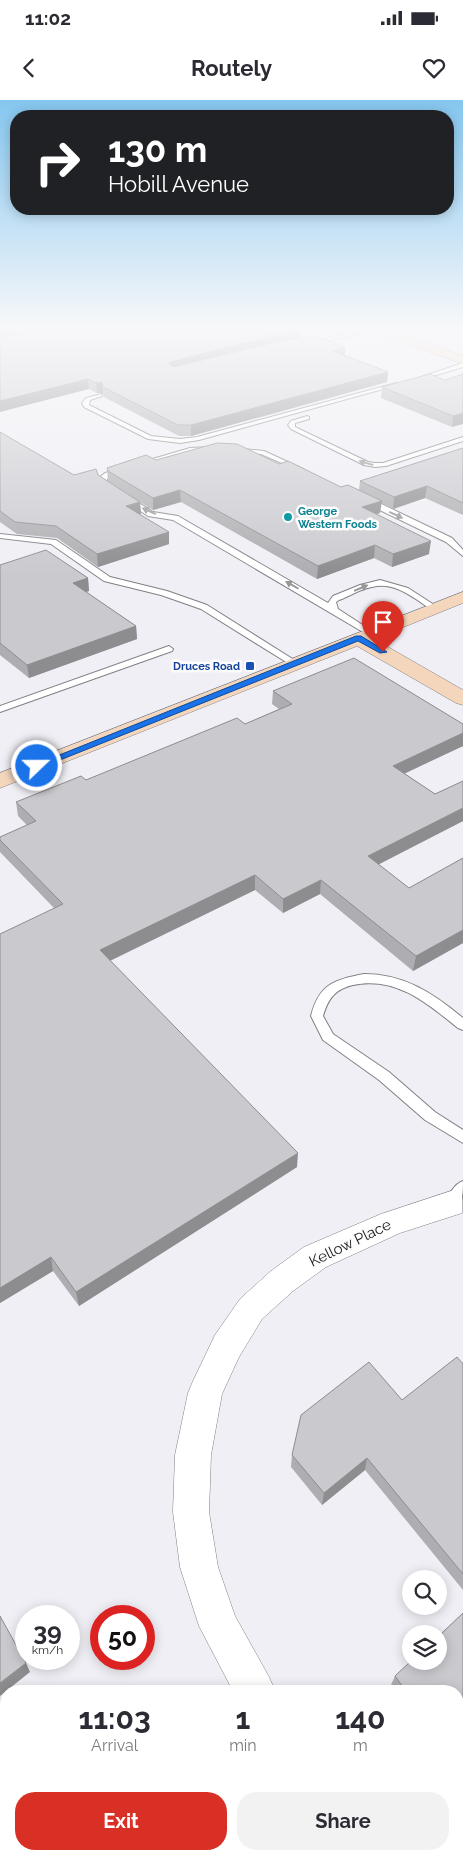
<!DOCTYPE html>
<style>
body{margin:0;font-family:Raleway,sans-serif;background:#f2f2f3;color:#2b2b33;height:100vh;display:flex;flex-direction:column;font-size:19px;white-space:nowrap}
*{box-sizing:border-box;margin:0}
p{font-size:16px;color:#7c7c81}
.icon{flex:none;width:28px;height:28px;fill:none;stroke:currentColor;stroke-width:2;stroke-linecap:round;stroke-linejoin:round}
.map{position:relative;flex:1;overflow:hidden}
.side{position:absolute;left:0px;top:1585px;width:464px;height:175px;display:flex;flex-direction:column;background:#fff;border-radius:20px 20px 0 0;box-shadow:0 2px 12px #0003}
.side>*{flex:none}
.top-card{position:absolute;left:10px;top:10px;width:444px;height:105px;border-radius:20px;box-shadow:0 2px 12px #0003;background:#202124;color:#fff;overflow:hidden}
.tools{position:absolute;left:402px;top:1470px;display:grid;gap:10px}
.tools a{display:grid;place-items:center;width:45px;height:45px;border-radius:50%;background:#fff;box-shadow:0 2px 12px #0003;font-size:25px}
.speed{position:absolute;left:15px;top:1505px;display:flex;gap:10px;font-size:25px;font-weight:700;text-align:center}
.speed>*{display:grid;place-content:center;width:65px;height:65px;border-radius:50%;background:#fff;box-shadow:0 2px 12px #0003;line-height:1}
.speed small{font-size:12px;font-weight:400}
.speed .limit{border:8px solid #d22;background:#fff;color:#111}
.pin{position:absolute;display:grid;place-items:center;width:42px;height:42px;color:#fff;margin:-51px -21px;border-radius:50% 50% 50% 0;rotate:-45deg;box-shadow:0 0 5px #0007}
.pin .icon{rotate:45deg}
.me{position:absolute;width:55px;margin:-28px;rotate:68deg;stroke-linejoin:round;filter:drop-shadow(0 0 4px #0008)}
.turn{display:flex;align-items:center;gap:18px;height:105px;padding:0 15px;font-size:22px}
.turn .icon{width:65px;height:65px;stroke-width:2.5}
.turn b{display:block;font-size:35px;line-height:42px}
.eta{display:flex;justify-content:space-evenly;align-items:center;height:85px;text-align:center}
.eta b{font-size:30px;font-weight:700;line-height:35px}
.button{display:flex;gap:10px;margin-top:auto;padding:10px 15px}
.button a{flex:1;height:58px;border-radius:20px;background:#d93025;color:#fff;font-size:20px;font-weight:700;line-height:58px;text-align:center}
.button a+a{background:#f2f2f3;color:#2b2b33}
.status{display:flex;justify-content:space-between;align-items:center;height:35px;padding:0 25px;background:#fff;direction:ltr}
.status svg{height:14px;fill:currentColor}
header{display:flex;justify-content:space-between;align-items:center;height:65px;padding:0 15px;background:#fff;font-size:22px;font-weight:700}
.map>svg:first-child{display:block}
.lines{fill:none;stroke-linecap:round;stroke-linejoin:round}
.lane-casing{stroke:#818085;stroke-width:2}
.street-casing{stroke:#818085;stroke-width:1}
.secondary-casing{stroke:#818085;stroke-width:1}
.lane{fill:#fff;fill-rule:evenodd}
.street{fill:#fff;fill-rule:evenodd}
.secondary{fill:#f4d6bc;fill-rule:evenodd}
.wall{fill:#aeadb1}
.shaded-wall{fill:#8d8d90}
.building{fill:#cac9ce;stroke:#8d8d90}
.oneway{fill:#979798}
.route{fill:#1a73e8;stroke:#114b97}
.culture-dot{fill:#0f9aa8;stroke:#fdfdfe;stroke-width:2}
.transit-dot{fill:#1a4fb4;stroke:#fdfdfe;stroke-width:2}
.labels{text-anchor:middle;stroke-width:5;stroke-linejoin:round;paint-order:stroke}
.far-culture-label{font-size:11px;font-weight:bold;fill:#0d838f;stroke:#fdfdfe;text-anchor:start}
.far-transit-label{font-size:11px;font-weight:bold;fill:#164399;stroke:#fdfdfe;text-anchor:end}
.near-street-label{font-size:15px;fill:#171719;stroke:#fdfdfe}
</style>
<div class="status"><b>11:02</b><svg viewBox="0 0 49 12"><path d="M0 12V9h3v3zM5 12V6h3v6zM10 12V3h3v9zM15 12V0h3v12zM26 1h20v11H26zM47 4h2v5h-2z"/></svg></div>
<header><svg class="icon" aria-label="back" viewBox="0 0 24 24"><path d="M15 5l-7 7 7 7"/></svg>Routely<svg class="icon" aria-label="heart" viewBox="0 0 24 24"><path d="M12 20l-8-8c-3-5 5-10 8-4 3-6 11-1 8 4z"/></svg></header>
<div class="map">
<svg width="463" height="1760" viewBox="0 0 463 1760">
<rect width="100%" height="100%" fill="#f0eff5"/>
<g class="lines">
<!-- lane casing -->
<g class="lane-casing">
<path id="lane" d="M 368,229 L 378,229 L 310,245 L 307,243 Z
M 463,263 L 463,267 L 420,280 L 415,279 Z
M 396,283 L 401,284 L 199,340 L 180,343 L 148,339 L 84,307 L 82,303 L 86,298 L 102,294 L 102,296 L 90,300 L 89,305 L 151,336 L 180,339 L 197,337 Z
M 307,316 L 309,317 L 309,319 L 295,323 L 295,327 L 368,362 L 375,363 L 383,363 L 463,337 L 463,341 L 386,366 L 375,367 L 364,365 L 291,329 L 288,325 L 291,321 Z
M 190,348 L 212,347 L 215,349 L 212,351 L 190,352 L 109,375 L 106,382 L 153,412 L 178,416 L 328,503 L 333,496 L 360,485 L 380,480 L 408,488 L 439,508 L 432,510 C 414,498 394,481 372,487 C 360,489 350,496 339,500 L 336,502 L 338,509 L 375,533 L 368,535 L 173,420 L 148,416 L 98,383 L 98,379 L 105,373 Z
M 234,348 L 264,351 L 303,369 L 298,370 L 261,354 L 232,351 L 231,350 Z
M 363,398 L 369,398 L 452,438 L 463,450 L 463,456 L 446,442 L 363,402 Z
M 0,434 L 56,440 L 110,477 L 167,491 L 207,505 L 299,563 L 297,565 L 291,565 L 201,509 L 161,495 L 104,481 L 51,444 L 0,438 Z
M 169,546 L 173,549 L 172,551 L 0,612 L 0,606 Z
M 364,874 C 404,874 433,893 463,918 L 463,930 L 458,928 C 427,903 396,876 353,885 C 335,889 328,899 323,916 L 333,934 L 389,972 L 435,1012 L 463,1030 L 463,1043 L 425,1020 L 379,980 L 323,940 L 311,916 C 319,884 334,880 364,874 Z
M 463,1081 C 463,1092 463,1115 446,1108 L 444,1104 C 448,1096 454,1084 463,1081 Z"/>
</g>
<!-- street casing -->
<g class="street-casing">
<path id="street" d="M 451,1091 L 462,1095 L 462,1113 L 400,1133 L 326,1167 L 293,1191 L 262,1219 L 239,1257 L 222,1294 L 211,1355 L 209,1412 L 218,1467 L 235,1516 L 269,1577 L 275,1591 L 233,1591 L 199,1526 L 180,1467 L 173,1412 L 175,1355 L 188,1293 L 193,1281 L 215,1235 L 240,1199 L 271,1171 L 304,1147 L 381,1114 Z
M 341,1754 L 387,1754 L 389,1760 L 343,1760 Z"/>
</g>
<!-- secondary casing -->
<g class="secondary-casing">
<path id="secondary" d="M 372,229 L 389,229 L 463,256 L 463,264 L 374,232 Z
M 463,492 L 463,503 L 374,539 L 463,590 L 463,605 L 456,603 L 357,546 L 0,688 L 0,673 Z"/>
</g>
<!-- lane -->
<use href="#lane" class="lane"/>
<!-- street -->
<use href="#street" class="street"/>
<!-- secondary -->
<use href="#secondary" class="secondary"/>
</g>
<!-- wall -->
<path class="wall" d="M 0,229 L 301,230 L 300,238 L 388,272 L 387,282 L 191,336 L 179,336 L 104,297 L 103,293 L 97,293 L 89,289 Z
M 463,274 L 452,327 L 381,298 L 382,287 L 445,280 Z
M 0,332 L 74,375 L 98,375 L 108,381 L 107,368 L 156,360 L 279,364 L 341,387 L 359,390 L 360,381 L 463,348 L 463,415 L 425,398 L 393,409 L 381,403 L 380,413 L 376,414 L 429,454 L 392,467 L 374,458 L 317,479 L 181,402 L 153,410 L 140,402 L 141,414 L 139,414 L 169,444 L 98,467 L 57,438 L 17,434 L 0,422 Z
M 0,465 L 88,478 L 89,491 L 86,492 L 136,526 L 137,539 L 29,578 L 0,555 Z
M 273,591 L 463,624 L 463,646 L 404,673 L 435,694 L 463,681 L 463,721 L 378,764 L 409,788 L 463,758 L 463,843 L 413,871 L 320,794 L 283,813 L 255,790 L 110,861 L 297,1067 L 79,1206 L 53,1171 L 0,1203 L 54,808 L 0,752 L 0,737 L 27,725 L 18,716 L 16,702 L 86,680 L 245,624 L 279,609 L 272,604 Z
M 463,1264 L 463,1490 L 365,1370 L 322,1405 L 291,1367 L 292,1355 L 402,1300 Z
M 463,1513 L 463,1682 L 458,1675 L 458,1591 L 396,1591 L 391,1585 L 395,1576 Z"/>
<!-- shaded-wall -->
<path class="shaded-wall" d="M 9,229 L 56,229 L 0,241 L 0,231 Z
M 301,230 L 300,240 L 171,272 L 169,264 L 170,262 L 284,233 Z
M 345,247 L 345,257 L 333,251 Z
M 388,272 L 387,282 L 191,336 L 191,325 Z
M 88,279 L 89,289 L 0,312 L 0,301 Z
M 102,282 L 103,293 L 97,293 L 96,283 Z
M 463,313 L 463,324 L 452,327 L 453,316 Z
M 427,386 L 425,398 L 393,409 L 394,397 Z
M 180,390 L 181,402 L 153,410 L 153,398 Z
M 382,401 L 380,413 L 361,419 L 362,407 Z
M 140,402 L 141,414 L 126,418 L 126,406 Z
M 169,432 L 169,444 L 98,467 L 97,454 Z
M 431,441 L 429,454 L 392,467 L 393,454 Z
M 375,445 L 374,458 L 317,479 L 318,466 Z
M 88,478 L 89,491 L 74,496 L 73,483 Z
M 136,526 L 137,539 L 29,578 L 27,565 Z
M 463,633 L 463,646 L 391,680 L 393,666 Z
M 463,708 L 463,721 L 366,771 L 368,756 Z
M 255,775 L 255,790 L 101,865 L 100,850 Z
M 321,780 L 320,794 L 283,813 L 283,799 Z
M 463,830 L 463,843 L 413,871 L 416,856 Z
M 298,1053 L 297,1067 L 79,1206 L 76,1192 Z
M 51,1157 L 53,1171 L 0,1203 L 0,1188 Z
M 367,1358 L 365,1370 L 322,1405 L 324,1393 Z
M 26,1563 L 30,1572 L 0,1596 L 0,1583 Z
M 149,1754 L 158,1754 L 151,1760 L 142,1760 Z"/>
<!-- building -->
<path class="building" d="M 0,229 L 9,229 L 0,231 Z
M 41,229 L 296,229 L 301,230 L 284,233 L 170,262 L 169,264 L 173,267 L 285,240 L 316,236 L 345,247 L 333,251 L 388,272 L 191,325 L 178,325 L 103,287 L 102,282 L 96,283 L 88,279 L 0,301 L 0,238 Z
M 430,274 L 445,280 L 463,274 L 463,313 L 453,316 L 382,287 Z
M 0,332 L 74,375 L 96,369 L 98,375 L 140,402 L 126,406 L 169,432 L 97,454 L 56,426 L 15,422 L 0,411 Z
M 217,343 L 237,344 L 279,364 L 288,361 L 341,387 L 348,385 L 382,401 L 362,407 L 431,441 L 393,454 L 375,445 L 318,466 L 180,390 L 153,398 L 108,371 L 107,368 L 146,355 L 156,360 Z
M 463,348 L 463,403 L 427,386 L 394,397 L 360,381 Z
M 46,450 L 88,478 L 73,483 L 136,526 L 27,565 L 0,543 L 0,465 Z
M 354,558 L 463,624 L 463,633 L 393,666 L 435,694 L 463,681 L 463,708 L 368,756 L 409,788 L 463,758 L 463,830 L 416,856 L 321,780 L 283,799 L 255,775 L 100,850 L 298,1053 L 76,1192 L 51,1157 L 0,1188 L 0,834 L 63,804 L 0,740 L 0,737 L 36,721 L 16,702 L 81,676 L 86,680 L 237,618 L 245,624 L 292,604 L 273,591 Z
M 457,1257 L 463,1264 L 463,1474 L 367,1358 L 324,1393 L 292,1355 L 301,1315 L 369,1262 L 402,1300 Z
M 463,1513 L 463,1668 L 458,1660 L 458,1591 L 406,1591 L 395,1576 L 411,1561 L 439,1561 L 439,1536 Z
M 0,1516 L 26,1563 L 0,1583 Z
M 6,1693 L 6,1754 L 149,1754 L 142,1760 L 0,1760 L 0,1698 Z"/>
<!-- one-way arrows -->
<defs><path id="oneway-solid" d="M-6-.8H1V-3.2L6.5 0L1 3.2V.8H-6Z" transform="scale(1.25)"/></defs>
<g class="oneway">
<use href="#oneway-solid" transform="translate(366 363) rotate(-164)"/>
<use href="#oneway-solid" transform="translate(149 411) rotate(-156)"/>
<use href="#oneway-solid" transform="translate(396 415) rotate(25)"/>
<use href="#oneway-solid" transform="translate(292 485) rotate(-150)"/>
<use href="#oneway-solid" transform="translate(361 488) rotate(-23)"/>
</g>
<!-- sky -->
<linearGradient id="sky" x2="0" y2="1"><stop stop-color="#85c6ef"/><stop offset="0.48" stop-color="#f8f8fa"/><stop offset="1" stop-color="#f8f8fa" stop-opacity="0"/></linearGradient>
<rect width="463" height="475" fill="url(#sky)"/>
<!-- route -->
<path class="route" d="M 356,536 L 361,536 L 387,552 L 380,553 L 358,541 L 40,668 L 37,669 L 32,666 Z"/>
<!-- markers -->
<circle class="culture-dot" cx="288" cy="417" r="5"/>
<rect class="transit-dot" x="245" y="561" width="10" height="10" rx="2.5"/>
<g class="labels">
<!-- far-culture labels -->
<g class="far-culture-label">
<text x="298" y="415">George<tspan x="298" dy="13">Western Foods</tspan></text>
</g>
<!-- far-transit labels -->
<g class="far-transit-label">
<text x="240" y="570">Druces Road</text>
</g>
<!-- near-street labels -->
<g class="near-street-label">
<text transform="translate(350 1143) rotate(-26)" y="5">Kellow Place</text>
</g>
</g>
</svg>
<div class="tools">
<a><svg class="icon" aria-label="search" viewBox="0 0 24 24"><circle cx="10" cy="10" r="6"/><path d="M15 15l6 6"/></svg></a>
<a><svg class="icon" aria-label="layers" viewBox="0 0 24 24"><path d="M12 4l9 5-9 5-9-5zM3 14l9 5 9-5"/></svg></a>
</div>
<div class="speed"><div>39<small>km/h</small></div><div class="limit">50</div></div>
<div class="pin" style="left:383px;top:552px;background:#d93025"><svg class="icon" aria-label="arrive" viewBox="0 0 24 24"><path d="M6 21V4h12l-3 4 3 4H6"/></svg></div>
<svg class="me" style="left:37px;top:666px" viewBox="-20 -20 40 40"><circle r="17" fill="#1a73e8" stroke="#fff" stroke-width="3"/><path d="M0-11L8 9 0 5-8 9z" fill="#fff"/></svg>
<div class="top-card">
<div class="turn"><svg class="icon" aria-label="right" viewBox="0 0 24 24"><path d="M7 20v-9h11M14 6l5 5-5 5"/></svg><div><b>130 m</b>Hobill Avenue</div></div>
</div>
<section class="side">
<div class="eta">
<div><b>11:03</b><p>Arrival</p></div>
<div><b>1</b><p>min</p></div>
<div><b>140</b><p>m</p></div>
</div>
<div class="button"><a>Exit</a><a>Share</a></div>
</section>
</div>
